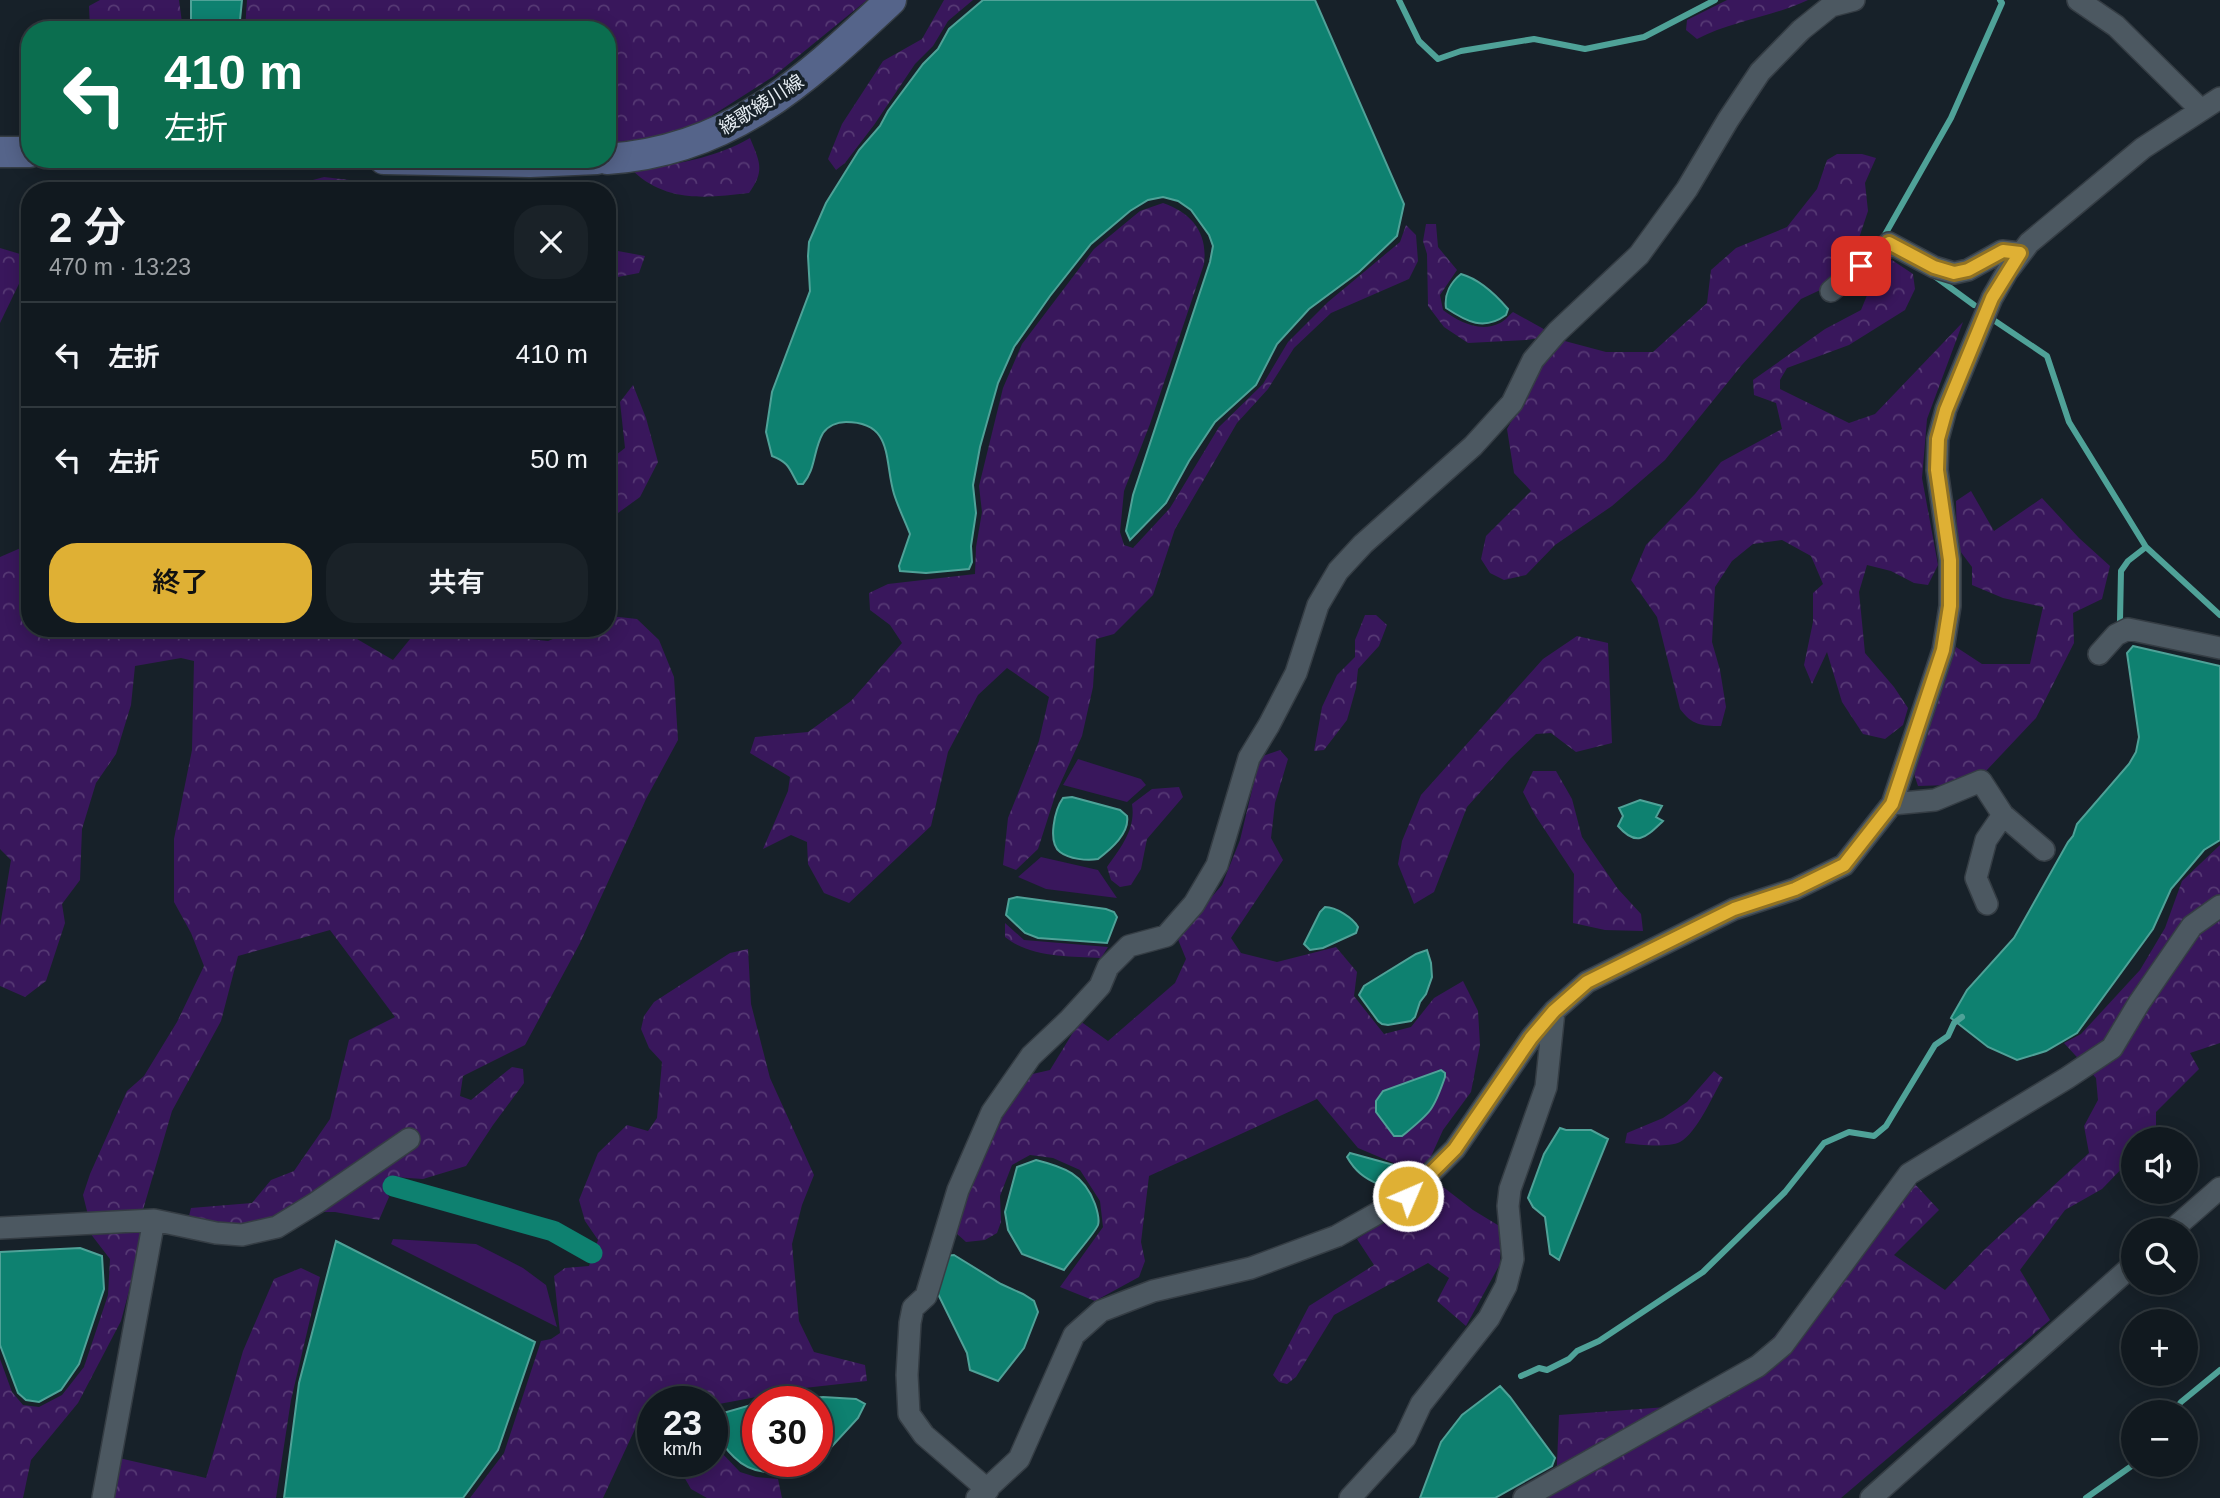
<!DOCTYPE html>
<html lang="ja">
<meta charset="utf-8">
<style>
body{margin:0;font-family:Helvetica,"Noto Sans JP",sans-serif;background:#1a2228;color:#f1f3f6;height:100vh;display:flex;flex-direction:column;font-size:26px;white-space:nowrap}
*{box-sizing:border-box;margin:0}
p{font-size:23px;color:#9ca0a4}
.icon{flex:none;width:38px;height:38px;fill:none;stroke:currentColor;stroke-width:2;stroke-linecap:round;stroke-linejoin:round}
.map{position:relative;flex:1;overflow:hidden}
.details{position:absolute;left:21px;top:182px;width:595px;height:455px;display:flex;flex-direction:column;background:#11191f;border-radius:28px;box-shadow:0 4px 18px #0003,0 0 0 2px #30383d}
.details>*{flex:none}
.banner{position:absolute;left:21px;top:21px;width:595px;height:147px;border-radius:28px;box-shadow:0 4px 18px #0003,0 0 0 2px #30383d;background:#0b6e4f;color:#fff;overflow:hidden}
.tools{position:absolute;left:2121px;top:1127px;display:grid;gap:14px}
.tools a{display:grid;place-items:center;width:77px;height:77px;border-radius:50%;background:#11191f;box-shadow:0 4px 18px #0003,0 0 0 2px #30383d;font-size:35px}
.speed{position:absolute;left:637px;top:1386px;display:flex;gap:14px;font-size:35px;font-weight:700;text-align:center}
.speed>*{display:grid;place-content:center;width:91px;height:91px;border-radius:50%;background:#11191f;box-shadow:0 4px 18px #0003,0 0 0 2px #30383d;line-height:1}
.speed small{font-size:18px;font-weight:400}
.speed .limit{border:10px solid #d22;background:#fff;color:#111}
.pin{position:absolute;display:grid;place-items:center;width:60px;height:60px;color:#fff;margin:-30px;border-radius:14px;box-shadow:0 4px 10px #0006}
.me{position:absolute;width:77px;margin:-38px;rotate:45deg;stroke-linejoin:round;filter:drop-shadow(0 0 5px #0008)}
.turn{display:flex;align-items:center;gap:24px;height:147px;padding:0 28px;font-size:32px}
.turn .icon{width:91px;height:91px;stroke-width:2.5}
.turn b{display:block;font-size:49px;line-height:60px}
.round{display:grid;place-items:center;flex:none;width:74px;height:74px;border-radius:28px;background:#1a2228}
.head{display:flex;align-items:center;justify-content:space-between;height:119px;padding:0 28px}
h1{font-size:42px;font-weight:600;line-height:52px}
.button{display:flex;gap:14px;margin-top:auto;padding:14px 28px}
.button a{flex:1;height:80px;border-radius:28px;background:#dfb034;color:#111;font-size:28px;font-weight:600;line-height:80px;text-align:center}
.button a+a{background:#1a2228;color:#f1f3f6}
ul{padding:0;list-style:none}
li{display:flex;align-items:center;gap:21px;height:105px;padding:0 28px;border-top:2px solid #30383d}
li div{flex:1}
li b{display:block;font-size:26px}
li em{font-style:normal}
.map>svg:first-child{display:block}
.green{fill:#39175c}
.forest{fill:url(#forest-crowns)}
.water{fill:#0e8170;stroke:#4fa298;stroke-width:2}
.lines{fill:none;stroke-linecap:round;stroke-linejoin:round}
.stream{stroke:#4fa298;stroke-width:6}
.canal{stroke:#0e8170;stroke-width:21}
.street-casing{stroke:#353d44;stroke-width:24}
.secondary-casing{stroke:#353d44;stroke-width:33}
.street{stroke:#4c5861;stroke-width:21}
.secondary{stroke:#55648a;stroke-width:30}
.route-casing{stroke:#917222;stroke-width:18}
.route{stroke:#dfb034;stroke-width:12}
.labels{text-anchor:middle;stroke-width:7;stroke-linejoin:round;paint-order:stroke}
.street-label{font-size:19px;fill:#e7eef4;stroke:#172129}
</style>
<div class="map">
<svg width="2220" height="1498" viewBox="0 0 2220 1498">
<defs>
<pattern id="forest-crowns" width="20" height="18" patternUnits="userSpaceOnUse" patternTransform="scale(1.75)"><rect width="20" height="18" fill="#39175c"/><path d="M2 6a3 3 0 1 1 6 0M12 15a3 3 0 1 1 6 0" fill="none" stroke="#563974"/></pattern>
</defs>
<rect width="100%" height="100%" fill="#172129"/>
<!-- green -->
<path class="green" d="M 1078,759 L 1141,779 L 1146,785 L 1127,802 L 1063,785 Z
M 1041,857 L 1098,870 L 1117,898 L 1046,889 L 1018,877 Z
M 393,1239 L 476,1244 L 523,1268 L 546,1285 L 557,1327 L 391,1244 Z"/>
<!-- forest -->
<path class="forest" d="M 100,0 L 179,0 L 183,30 L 90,30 L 89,6 Z
M 247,0 L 867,0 L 774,76 L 691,129 L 639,144 L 607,145 L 607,30 L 245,30 Z
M 944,0 L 973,0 L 948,21 L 933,46 L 915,64 L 874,125 L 845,163 L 836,170 L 828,159 L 842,124 L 883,61 L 922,39 Z
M 1727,0 L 1808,0 C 1772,17 1732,21 1697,39 L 1686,30 L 1687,20 Z
M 750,138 C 760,162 765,171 749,193 C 707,198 667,203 633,171 C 674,164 714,159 750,138 Z
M 1837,154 L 1862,154 L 1876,158 L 1865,183 L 1868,211 L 1857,244 L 1833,284 L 1801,299 L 1741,366 L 1665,460 L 1612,506 L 1555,545 L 1526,575 L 1504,580 L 1490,573 L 1481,559 L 1486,536 L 1531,491 L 1514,473 L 1507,429 L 1527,393 L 1538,367 L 1561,340 L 1606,352 L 1653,352 L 1707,303 L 1711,270 L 1736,248 L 1787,227 L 1817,189 L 1827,160 Z
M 324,177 L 375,183 L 394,191 L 310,191 L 309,181 Z
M 1163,203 C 1192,213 1208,233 1204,264 L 1150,424 L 1124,491 L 1120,532 L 1124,545 L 1133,548 L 1170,508 L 1219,427 L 1263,384 L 1288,342 L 1328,302 L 1400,242 L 1406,225 L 1416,235 L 1418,261 L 1409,279 L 1331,313 L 1294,348 L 1268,389 L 1237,423 L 1175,529 L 1153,595 L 1114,634 L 1096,639 L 1093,687 L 1082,736 L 1056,793 L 1038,849 L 1016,870 L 1003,865 L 1008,818 L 1039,741 L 1049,697 L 1007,668 L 978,695 L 948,752 L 931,826 L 849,903 L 824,893 L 808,864 L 807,842 L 791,835 L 763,849 L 788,791 L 790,777 L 750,753 L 755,737 L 808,732 L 851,701 L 902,643 L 890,625 L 870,610 L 869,593 L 888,584 L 975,574 L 976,547 L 982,512 L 979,486 L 1003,388 L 1022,344 L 1094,249 L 1140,211 Z
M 30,223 L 30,261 L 0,323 L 0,248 L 20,254 L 26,227 Z
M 1426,224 L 1436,224 L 1438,247 L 1457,270 L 1440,295 L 1443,310 C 1459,322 1480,333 1500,323 C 1505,321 1509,315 1513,312 L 1549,332 L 1546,337 L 1526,340 L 1468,343 L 1444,327 L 1428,306 L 1427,254 L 1423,241 Z
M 607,249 L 645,256 L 639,273 L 607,279 Z
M 1892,260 L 1913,274 L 1915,289 L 1905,310 L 1849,345 L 1787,368 L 1780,380 L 1780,389 L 1849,423 L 1875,414 L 1963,322 L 1927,419 L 1922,478 L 1938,565 L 1928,585 L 1914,583 L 1891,571 L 1867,565 L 1859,592 L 1865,653 L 1894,687 L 1908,708 L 1903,725 L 1885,739 L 1863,734 L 1842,702 L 1827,652 L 1812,684 L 1804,665 L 1813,622 L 1813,593 L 1823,584 L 1811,556 L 1782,540 L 1753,544 L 1732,561 L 1715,587 L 1712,642 L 1720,670 L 1726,707 L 1721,726 C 1701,726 1692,725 1680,709 L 1657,617 L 1631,580 L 1646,545 L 1695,494 L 1721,462 L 1782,429 L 1776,403 L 1754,395 L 1753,380 L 1825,329 L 1861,310 L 1879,266 Z
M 633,385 L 646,418 L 658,462 L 640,497 L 607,521 L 607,462 L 625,448 L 620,402 Z
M 1971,491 L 1994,531 L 2042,498 L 2079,538 L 2110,566 L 2102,599 L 2073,613 L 2074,643 L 2036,718 L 1986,771 L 1950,785 L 1918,786 L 1912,768 L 1956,647 L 1982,664 L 2030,664 L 2043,607 L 2003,598 L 1972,585 L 1972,567 L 1957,547 L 1956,501 Z
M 30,544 L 30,628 L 345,628 L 345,632 L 393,660 L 419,628 L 505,628 L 510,637 L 548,641 L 579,628 L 607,628 L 607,617 L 610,616 L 637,619 L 659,640 L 674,677 L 678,740 L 646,799 L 580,943 L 525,1045 L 463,1076 L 460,1096 L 471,1100 L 512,1067 L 523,1069 L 524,1083 L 493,1125 L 466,1166 L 423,1179 L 394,1177 L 386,1190 L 389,1197 L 379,1220 L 335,1212 L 288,1212 L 264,1225 L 220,1225 L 189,1216 L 191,1208 L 252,1203 L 271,1180 L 294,1171 L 330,1119 L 349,1040 L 395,1017 L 330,930 L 238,956 L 221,1021 L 172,1111 L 142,1213 L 88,1215 L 83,1195 L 90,1174 L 127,1091 L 144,1076 L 177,1022 L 204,966 L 191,933 L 174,902 L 174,839 L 192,750 L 194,661 L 181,658 L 135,666 L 131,705 L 116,754 L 96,783 L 82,829 L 80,880 L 62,904 L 65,923 L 46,981 L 25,997 L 0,986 L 0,926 L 11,860 L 0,849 L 0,557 Z
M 1365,615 L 1376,615 L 1387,625 L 1379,646 L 1358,669 L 1356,688 L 1347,720 L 1324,750 L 1314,751 L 1322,707 L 1337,675 L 1355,657 L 1355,640 Z
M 1577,636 L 1608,643 L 1612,743 L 1576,752 L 1551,733 L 1536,734 L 1511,758 L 1467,807 L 1434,892 L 1414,904 L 1398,864 L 1402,841 L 1421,795 L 1543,659 Z
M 1280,750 L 1288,759 L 1275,803 L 1271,838 L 1283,860 L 1231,938 L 1241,953 L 1277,962 L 1336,947 L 1357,972 L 1354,996 L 1384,1034 L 1411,1027 L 1434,998 L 1463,981 L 1478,1011 L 1480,1045 L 1471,1092 L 1443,1130 L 1428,1163 L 1391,1197 L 1388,1193 C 1391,1182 1400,1178 1403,1167 L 1358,1148 L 1317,1099 L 1149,1176 L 1141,1242 L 1145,1261 L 1139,1277 L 1095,1301 L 1060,1287 L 1103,1227 L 1100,1201 L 1080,1170 L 1053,1158 L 1030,1155 L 1012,1165 L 1000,1196 L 1001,1222 L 997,1233 L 985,1240 L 966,1242 L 954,1231 C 974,1177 995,1123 1028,1075 L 1050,1070 L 1080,1021 L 1108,1041 L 1175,983 L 1186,959 L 1177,937 L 1222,885 L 1240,840 L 1260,757 Z
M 1533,771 L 1556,771 L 1572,799 L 1582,837 L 1618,889 L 1641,914 L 1643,931 L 1605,930 L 1573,923 L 1574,874 L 1535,815 L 1523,792 Z
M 1179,787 L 1183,797 L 1147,839 L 1141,869 L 1131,885 L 1120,887 L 1111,880 L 1107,867 C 1121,847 1136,829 1132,804 L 1152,789 Z
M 2220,845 L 2220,1043 L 2190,1053 L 2199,1069 L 2156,1112 L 2156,1133 L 2150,1139 L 2133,1139 L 2133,1157 L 2102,1189 L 2065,1210 L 2020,1270 L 2050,1320 L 1841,1498 L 1536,1498 L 1556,1487 L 1559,1415 L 1680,1406 L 1764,1349 L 1850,1244 L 1913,1182 L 1939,1210 L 1894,1255 L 1945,1290 L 1985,1249 L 2089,1153 L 2084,1126 L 2098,1100 L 2096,1078 L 2064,1043 L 2081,1034 L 2140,970 L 2165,928 L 2182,881 Z
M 1005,923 L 1024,940 L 1108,947 L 1101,958 C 1069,956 1031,958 1005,937 Z
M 748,949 L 751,1004 L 770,1078 L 814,1175 L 802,1205 L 792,1244 L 799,1321 L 814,1352 L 865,1365 L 867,1381 L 804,1388 L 719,1404 L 715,1433 L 719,1450 L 740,1472 L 756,1477 L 778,1479 L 782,1498 L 707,1498 L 691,1489 L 675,1461 L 712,1461 L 712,1402 L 653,1402 L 653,1412 L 642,1414 L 603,1498 L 470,1498 L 504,1453 L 541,1341 L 551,1339 L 560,1333 L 554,1276 L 565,1268 L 589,1266 L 598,1240 L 585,1221 L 579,1200 L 598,1153 L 627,1125 L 648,1131 L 657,1118 L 662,1062 L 649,1048 L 641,1029 L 644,1016 L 654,1002 L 730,953 Z
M 1714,1071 L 1723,1078 C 1713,1095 1697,1133 1680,1142 C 1667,1148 1640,1145 1625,1143 L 1627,1133 L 1663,1118 L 1687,1102 Z
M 1438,1183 L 1473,1210 L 1501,1227 L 1500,1264 L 1466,1326 L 1437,1301 L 1449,1278 L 1428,1263 L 1334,1315 L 1296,1377 L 1287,1384 L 1279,1382 L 1273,1375 L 1309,1306 L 1374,1265 L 1357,1239 L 1409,1206 Z
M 145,1231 L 121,1321 L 78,1403 L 31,1460 L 23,1498 L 0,1498 L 0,1359 L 12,1392 L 23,1405 L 39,1407 L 62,1395 L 84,1367 L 108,1295 L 110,1259 L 90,1233 Z
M 301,1268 L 320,1277 L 291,1400 L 276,1498 L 110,1498 L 119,1458 L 206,1478 L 243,1351 L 274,1279 Z"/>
<!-- water -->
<path class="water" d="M 191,0 L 242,0 L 239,30 L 191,30 Z
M 983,0 L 1315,0 L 1404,204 L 1397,236 L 1359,272 L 1309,309 L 1277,344 L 1256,385 L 1215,422 L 1189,461 L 1166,503 L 1130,540 L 1126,531 L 1133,495 L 1210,262 L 1213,246 L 1209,235 L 1191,210 L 1178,201 L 1163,197 L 1148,200 L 1130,211 L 1091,244 L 1050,296 L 1014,347 L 998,383 L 980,447 L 973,485 L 976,513 L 971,546 L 972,562 L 969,569 L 926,573 L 900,571 L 899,566 L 910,534 C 905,521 898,507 894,494 C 884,461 894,422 846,422 C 837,422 828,426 823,433 C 813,450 816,469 803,484 L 798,484 C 789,469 790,463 772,456 L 766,432 L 772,392 L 810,291 L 808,256 L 809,242 L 826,203 L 859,150 L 880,126 L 888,111 L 923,64 L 938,49 L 949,29 Z
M 1461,274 C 1479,279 1496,295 1508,309 L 1506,315 C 1484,331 1467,322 1446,308 C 1444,294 1451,282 1461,274 Z
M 2133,646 L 2220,666 L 2220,840 L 2204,850 L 2171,889 L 2153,929 L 2077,1033 L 2046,1051 L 2017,1060 L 1988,1047 L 1951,1018 L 1967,990 L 2014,938 L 2068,842 L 2073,836 L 2077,824 L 2129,764 L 2136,752 L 2139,737 L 2127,653 Z
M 1072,797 L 1120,810 L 1127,816 C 1130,833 1111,849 1098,859 C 1087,861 1069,859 1060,852 C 1047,842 1055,809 1063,798 Z
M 1640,800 L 1662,806 L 1656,817 L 1663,821 C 1646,837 1637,848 1618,826 L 1623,816 L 1619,808 Z
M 1017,897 L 1106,909 L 1114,912 L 1117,917 L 1107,943 L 1038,938 L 1025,933 L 1006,915 L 1009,899 Z
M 1325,907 C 1336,907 1353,918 1358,927 L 1356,933 L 1323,948 L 1310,950 L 1304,944 L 1320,912 Z
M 1427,950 L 1431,963 L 1432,977 L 1426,994 L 1420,1002 L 1415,1017 L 1411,1021 L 1388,1025 L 1382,1024 L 1378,1021 L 1359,995 L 1364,986 L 1416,954 Z
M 1441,1070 L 1445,1073 L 1445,1077 C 1433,1112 1430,1113 1402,1136 L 1394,1136 L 1376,1112 L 1376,1101 L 1383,1091 Z
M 1560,1128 L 1566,1130 L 1591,1130 L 1608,1139 L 1559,1260 L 1550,1254 L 1545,1217 L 1533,1207 L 1528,1198 L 1544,1154 Z
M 1350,1153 L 1401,1167 C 1397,1179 1389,1181 1378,1184 C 1364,1178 1355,1171 1347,1157 Z
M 1036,1160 C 1064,1167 1084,1174 1095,1204 C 1097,1210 1100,1219 1098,1225 C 1095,1233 1070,1261 1064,1270 L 1022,1254 L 1008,1230 L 1005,1212 L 1017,1167 Z
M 336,1241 L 535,1342 L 498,1450 L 463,1498 L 284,1498 L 299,1383 Z
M 80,1248 L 102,1256 L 104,1289 L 79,1364 L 61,1390 L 39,1402 L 26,1400 L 18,1393 L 0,1345 L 0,1252 Z
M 954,1255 L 1001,1284 L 1023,1294 L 1034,1301 L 1038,1312 L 1024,1348 L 998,1381 L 970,1370 L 967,1353 L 935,1288 L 945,1256 Z
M 1500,1386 L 1510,1397 L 1555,1458 L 1552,1466 L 1495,1498 L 1420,1498 L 1441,1442 L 1462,1415 Z
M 823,1397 L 856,1399 L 865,1404 L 858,1418 L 824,1455 L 817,1458 L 817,1402 L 768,1402 Z
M 758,1403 L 758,1461 L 811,1461 C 786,1474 756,1479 734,1457 C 718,1442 718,1434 723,1413 Z"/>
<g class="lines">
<!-- stream -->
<path class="stream" d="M 1399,0 L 1419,41 L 1438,59 L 1461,51 L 1534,39 L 1585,49 L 1644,37 L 1715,0
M 1883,238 L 1951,118 L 2002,3 L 2000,0
M 1933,275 L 1974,305
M 1995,321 L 2047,356 L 2069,422 L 2146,547 L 2220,615
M 2120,621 L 2121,571 L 2128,561 L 2146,547
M 1521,1376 L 1539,1368 L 1547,1370 L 1569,1359 L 1577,1351 L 1599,1341 L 1703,1272 L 1785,1192 L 1824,1143 L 1849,1132 L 1874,1136 L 1886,1126 L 1935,1045 L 1948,1036 L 1954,1023 L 1962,1017
M 2173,1412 L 2181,1402 L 2220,1370
M 2086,1498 L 2133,1465"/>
<!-- canal -->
<path class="canal" d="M 393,1186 L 553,1231 L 592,1253"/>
<!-- street casing -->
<g class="street-casing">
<path id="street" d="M 2078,0 L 2116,26 L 2201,110
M 1831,291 L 1875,253 L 1885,249 L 1889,243 L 1934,267 L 1954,273 L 1968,270 L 2002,251 L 2020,253
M 2099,654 L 2116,635 L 2128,629 L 2220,648
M 1892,804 L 1935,800 L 1981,781 L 2003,815 L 2044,850
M 1987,904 L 1976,878 L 1986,840 L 2003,815
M 0,1228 L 154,1220 L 216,1233 L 242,1235 L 277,1227 L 316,1203 L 409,1139
M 2172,1230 L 2220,1188
M 988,1490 L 924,1435 L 909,1414 L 907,1375 L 910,1323 L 913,1308 L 926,1296 L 958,1190 L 992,1112 L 1031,1056 L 1068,1021 L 1100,986 L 1108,967 L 1129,946 L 1166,936 L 1194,904 L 1217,865 L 1249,758 L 1269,725 L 1296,673 L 1318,605 L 1338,571 L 1363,544 L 1473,446 L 1512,403 L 1533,360 L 1557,332 L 1639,255 L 1687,189 L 1728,120 L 1760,72 L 1801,30 L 1831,6 L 1854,0
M 103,1498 L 154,1220
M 977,1498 L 1019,1459 L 1074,1335 L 1101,1311 L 1153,1291 L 1251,1268 L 1337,1236 L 1408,1196 L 1455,1149 L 1531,1038 L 1554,1011 L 1587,982 L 1734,909 L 1795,889 L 1844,865 L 1892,804 L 1943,650 L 1950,606 L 1950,560 L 1937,470 L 1938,439 L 1946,409 L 1992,298 L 2007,272 L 2029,243 L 2143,148 L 2220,98
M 1350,1498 L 1405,1438 L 1421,1404 L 1489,1318 L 1506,1286 L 1513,1259 L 1508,1206 L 1510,1189 L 1546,1087 L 1554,1011
M 1524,1498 L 1758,1366 L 1783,1345 L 1909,1174 L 2067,1078 L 2112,1048 L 2139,1003 L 2192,926 L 2220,906
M 1871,1498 L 2133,1265"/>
</g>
<!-- secondary casing -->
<g class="secondary-casing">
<path id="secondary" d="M 0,152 L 30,152
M 384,159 L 530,162 L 597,159
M 607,159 C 731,151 805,80 891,0"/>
</g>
<!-- street -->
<use href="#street" class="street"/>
<!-- secondary -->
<use href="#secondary" class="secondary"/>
</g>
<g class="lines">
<!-- route casing -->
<g class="route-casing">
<path id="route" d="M 1408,1196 L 1455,1149 L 1531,1038 L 1554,1011 L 1587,982 L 1734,909 L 1795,889 L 1844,865 L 1892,804 L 1943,650 L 1950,606 L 1950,560 L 1937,470 L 1938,439 L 1946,410 L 1992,298 L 2020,253 L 2003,251 L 1968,270 L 1954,273 L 1934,267 L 1889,243 C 1883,252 1870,258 1861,266"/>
</g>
<!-- route -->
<use href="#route" class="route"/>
</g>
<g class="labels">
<!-- street labels -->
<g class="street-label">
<text transform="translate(761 104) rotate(-32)" y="7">綾歌綾川線</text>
</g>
</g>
</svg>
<div class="tools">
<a><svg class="icon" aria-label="sound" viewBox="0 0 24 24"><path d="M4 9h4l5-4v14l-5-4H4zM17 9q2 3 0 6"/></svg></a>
<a><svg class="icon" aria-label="search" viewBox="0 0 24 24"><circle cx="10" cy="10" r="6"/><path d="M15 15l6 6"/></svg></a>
<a>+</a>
<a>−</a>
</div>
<div class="speed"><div>23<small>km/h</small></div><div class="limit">30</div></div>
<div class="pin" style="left:1861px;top:266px;background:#d93025"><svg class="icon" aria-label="arrive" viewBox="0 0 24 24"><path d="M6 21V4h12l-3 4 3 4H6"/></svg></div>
<svg class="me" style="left:1408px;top:1196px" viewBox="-20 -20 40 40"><circle r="17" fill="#dfb034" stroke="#fff" stroke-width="3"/><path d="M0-11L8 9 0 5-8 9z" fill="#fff"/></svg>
<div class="banner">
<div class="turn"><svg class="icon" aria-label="left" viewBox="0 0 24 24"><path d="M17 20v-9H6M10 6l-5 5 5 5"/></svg><div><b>410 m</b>左折</div></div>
</div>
<section class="details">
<div class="head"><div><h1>2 分</h1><p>470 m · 13:23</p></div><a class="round"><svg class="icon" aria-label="close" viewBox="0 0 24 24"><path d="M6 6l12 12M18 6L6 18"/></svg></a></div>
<ul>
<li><svg class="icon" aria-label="left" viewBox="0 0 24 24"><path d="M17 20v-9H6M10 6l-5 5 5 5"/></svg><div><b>左折</b></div><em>410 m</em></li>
<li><svg class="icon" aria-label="left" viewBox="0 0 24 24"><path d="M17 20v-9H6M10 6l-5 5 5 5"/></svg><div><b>左折</b></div><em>50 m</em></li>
</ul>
<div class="button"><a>終了</a><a>共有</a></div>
</section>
</div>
